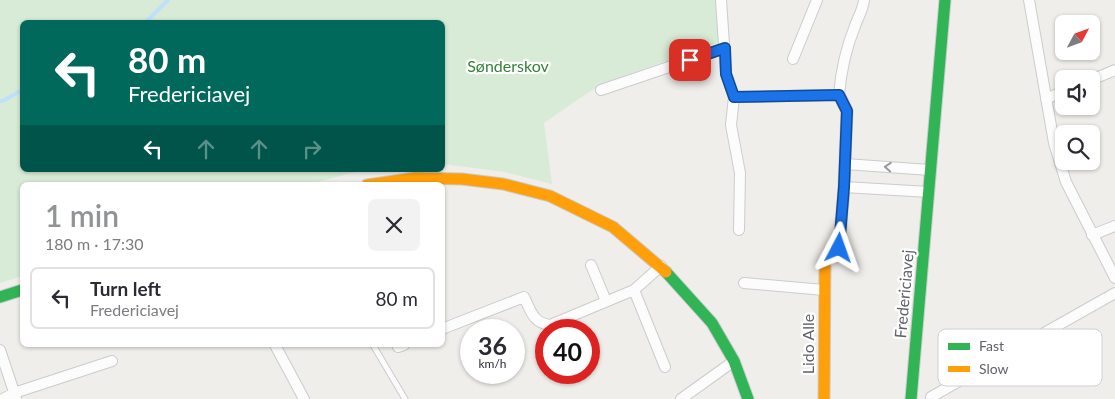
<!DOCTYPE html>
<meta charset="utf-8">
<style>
body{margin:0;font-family:Lato,sans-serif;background:#f2f2f3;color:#2b2b33;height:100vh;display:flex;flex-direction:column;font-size:19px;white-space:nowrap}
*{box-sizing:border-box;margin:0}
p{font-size:16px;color:#7c7c81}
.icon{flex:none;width:28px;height:28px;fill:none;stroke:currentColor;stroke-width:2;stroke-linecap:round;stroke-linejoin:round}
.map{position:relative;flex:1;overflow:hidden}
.sheet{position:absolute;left:20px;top:182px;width:425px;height:165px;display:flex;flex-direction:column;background:#fff;border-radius:8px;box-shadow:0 1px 4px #0004}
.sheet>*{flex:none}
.guide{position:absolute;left:20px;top:20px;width:425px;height:152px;border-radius:8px;box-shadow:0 1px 4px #0004;background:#00695c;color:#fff;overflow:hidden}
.needle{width:32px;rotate:49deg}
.fabs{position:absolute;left:1055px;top:15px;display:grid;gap:10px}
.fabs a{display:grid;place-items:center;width:45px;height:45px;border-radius:8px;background:#fff;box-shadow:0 1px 4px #0004;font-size:25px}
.speed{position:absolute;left:460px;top:319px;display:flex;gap:10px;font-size:25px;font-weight:700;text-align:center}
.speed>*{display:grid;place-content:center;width:65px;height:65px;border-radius:50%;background:#fff;box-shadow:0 1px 4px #0004;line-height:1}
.speed small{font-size:12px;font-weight:400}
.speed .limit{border:8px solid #d22;background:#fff;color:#111}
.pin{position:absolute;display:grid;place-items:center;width:42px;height:42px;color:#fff;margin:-21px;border-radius:10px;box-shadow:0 2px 8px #0006}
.me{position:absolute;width:55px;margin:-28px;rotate:4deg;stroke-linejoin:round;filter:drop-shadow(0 0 4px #0008)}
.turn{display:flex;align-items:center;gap:18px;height:105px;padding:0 25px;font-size:22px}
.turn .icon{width:65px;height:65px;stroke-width:2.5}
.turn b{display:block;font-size:35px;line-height:42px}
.lanes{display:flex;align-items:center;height:48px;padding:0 25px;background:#0003;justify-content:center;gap:25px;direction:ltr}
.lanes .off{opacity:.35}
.round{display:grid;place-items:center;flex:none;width:52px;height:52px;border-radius:8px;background:#f2f2f3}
.headline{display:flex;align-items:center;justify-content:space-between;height:85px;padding:0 25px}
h1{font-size:30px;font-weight:600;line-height:38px;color:#919496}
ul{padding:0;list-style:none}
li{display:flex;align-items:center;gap:15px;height:62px;margin:0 10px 8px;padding:0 15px;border:2px solid #e1e1e2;border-radius:8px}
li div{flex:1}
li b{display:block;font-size:19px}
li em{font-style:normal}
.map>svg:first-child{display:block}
.green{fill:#d8ebd6}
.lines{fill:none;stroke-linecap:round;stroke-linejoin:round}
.stream{stroke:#bfe0f9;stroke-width:4}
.lane-casing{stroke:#cbcccc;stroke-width:7}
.street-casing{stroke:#cbcccc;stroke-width:12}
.fast-casing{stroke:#cacacb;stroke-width:13}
.slow-casing{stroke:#cacacb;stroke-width:13}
.lane{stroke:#fdfcfc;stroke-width:5}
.street{stroke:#fdfcfc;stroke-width:10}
.fast{stroke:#30b455;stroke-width:11}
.slow{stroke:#ff9f0a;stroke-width:11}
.oneway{stroke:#96999c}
.route-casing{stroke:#114b97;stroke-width:12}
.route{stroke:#1a73e8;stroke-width:9}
.labels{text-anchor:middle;stroke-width:4.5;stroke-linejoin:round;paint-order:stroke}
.park-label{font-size:16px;fill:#348238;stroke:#fff}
.street-label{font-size:16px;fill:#5f6368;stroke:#fff}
.key{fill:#fff;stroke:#cfd0d2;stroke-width:1}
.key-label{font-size:14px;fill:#5f6368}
</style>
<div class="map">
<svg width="1115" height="399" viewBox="0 0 1115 399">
<rect width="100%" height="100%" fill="#efeeea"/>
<!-- green -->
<path class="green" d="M 0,0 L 718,0 L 720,42 L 609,81 L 589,92 L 544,123 L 552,184 L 505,172 L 443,164 L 442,22 L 22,22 L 22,170 L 363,170 L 306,185 L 22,185 L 22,276 L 0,283 Z"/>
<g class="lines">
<!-- stream -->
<path class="stream" d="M 146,22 L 168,0
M 0,101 L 3,101 L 22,90"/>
<!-- lane casing -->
<g class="lane-casing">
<path id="lane" d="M 373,345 L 405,399"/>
</g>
<!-- street casing -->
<g class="street-casing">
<path id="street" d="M 721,0 L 726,74 L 734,97
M 1029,0 L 1054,143 L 1066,182 L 1115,278
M 793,59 L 817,0
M 1091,80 L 1115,70
M 601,90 L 725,48
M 1046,99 L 1064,91
M 845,164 L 930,170
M 844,187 L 929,192
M 739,230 L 740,173 L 731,125 L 734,97 L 839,95 C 841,71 846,48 855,26 C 858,17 863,10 864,0
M 1092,235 L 1115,226
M 591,265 L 606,301
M 744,283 L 824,290
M 634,290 L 665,367
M 442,329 L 524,297 C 531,311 533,323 550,325 L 634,290 L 661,266
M 275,345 L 304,399
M 398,347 L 404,345
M 0,350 L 16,398
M 931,397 L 1115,293
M 3,399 L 14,393 L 112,361
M 681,399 L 734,361"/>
</g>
<!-- fast casing -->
<g class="fast-casing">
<path id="fast" d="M 666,272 L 712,323 L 734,361 L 748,399
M 0,297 L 22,290
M 911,399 L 945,0"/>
</g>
<!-- slow casing -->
<g class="slow-casing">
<path id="slow" d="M 367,185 L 415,178 L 462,179 L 503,184 L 550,196 L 613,227 L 666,272
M 824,399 L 825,262 L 839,248 L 844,187 L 847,111 L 839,95"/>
</g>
<!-- lane -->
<use href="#lane" class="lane"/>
<!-- street -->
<use href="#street" class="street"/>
<!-- fast -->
<use href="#fast" class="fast"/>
<!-- slow -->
<use href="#slow" class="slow"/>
</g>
<!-- one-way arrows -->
<defs><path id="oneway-chevron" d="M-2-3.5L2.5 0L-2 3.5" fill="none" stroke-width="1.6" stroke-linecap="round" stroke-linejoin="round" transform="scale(1.25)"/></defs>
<use class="oneway" href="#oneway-chevron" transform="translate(888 167) rotate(-176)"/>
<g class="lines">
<!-- route casing -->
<g class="route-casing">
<path id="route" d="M 690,60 L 725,48 L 726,74 L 734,97 L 839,95 L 847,111 L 844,187 L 839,248"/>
</g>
<!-- route -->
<use href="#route" class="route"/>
</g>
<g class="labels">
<!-- park labels -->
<g class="park-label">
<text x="508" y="72">Sønderskov</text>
</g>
<!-- street labels -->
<g class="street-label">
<text transform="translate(904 294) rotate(-85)" y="6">Fredericiavej</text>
<text transform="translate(808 344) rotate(-90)" y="6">Lido Alle</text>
</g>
</g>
<!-- legend -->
<rect x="938" y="329" width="164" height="57" rx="8" class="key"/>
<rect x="948" y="343" width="22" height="7" fill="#30b455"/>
<rect x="948" y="366" width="22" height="6" fill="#ff9f0a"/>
<g class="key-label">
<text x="979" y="351">Fast</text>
<text x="979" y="374">Slow</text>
</g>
</svg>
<div class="fabs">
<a><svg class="needle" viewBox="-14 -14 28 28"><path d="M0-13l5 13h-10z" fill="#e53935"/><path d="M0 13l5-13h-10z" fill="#7c7c81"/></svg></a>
<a><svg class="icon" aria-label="sound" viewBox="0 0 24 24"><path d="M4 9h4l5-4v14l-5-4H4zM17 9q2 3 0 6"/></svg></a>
<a><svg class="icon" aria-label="search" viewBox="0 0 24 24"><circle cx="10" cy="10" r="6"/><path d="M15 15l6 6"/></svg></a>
</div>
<div class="speed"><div>36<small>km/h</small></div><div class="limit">40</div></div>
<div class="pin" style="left:690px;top:60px;background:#d93025"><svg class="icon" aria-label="arrive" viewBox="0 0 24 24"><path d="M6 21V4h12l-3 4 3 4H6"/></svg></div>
<svg class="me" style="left:839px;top:248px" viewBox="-20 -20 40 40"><path d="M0-17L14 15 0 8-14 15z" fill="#1a73e8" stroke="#fff" stroke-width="4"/></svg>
<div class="guide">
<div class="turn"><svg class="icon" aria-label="left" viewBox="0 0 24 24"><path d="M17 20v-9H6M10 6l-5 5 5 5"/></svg><div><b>80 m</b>Fredericiavej</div></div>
<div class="lanes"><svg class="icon" aria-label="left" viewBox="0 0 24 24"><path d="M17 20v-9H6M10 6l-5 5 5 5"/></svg><svg class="icon off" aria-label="ahead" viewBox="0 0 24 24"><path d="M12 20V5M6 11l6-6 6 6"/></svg><svg class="icon off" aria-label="ahead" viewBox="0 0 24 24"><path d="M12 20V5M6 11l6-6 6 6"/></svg><svg class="icon off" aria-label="right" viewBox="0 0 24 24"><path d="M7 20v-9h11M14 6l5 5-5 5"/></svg></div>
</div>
<section class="sheet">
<div class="headline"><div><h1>1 min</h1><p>180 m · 17:30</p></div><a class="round"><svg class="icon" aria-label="close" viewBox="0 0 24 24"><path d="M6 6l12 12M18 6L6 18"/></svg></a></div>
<ul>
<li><svg class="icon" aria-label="left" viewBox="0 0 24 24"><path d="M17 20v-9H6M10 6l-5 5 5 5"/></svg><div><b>Turn left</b><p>Fredericiavej</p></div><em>80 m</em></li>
</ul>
</section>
</div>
